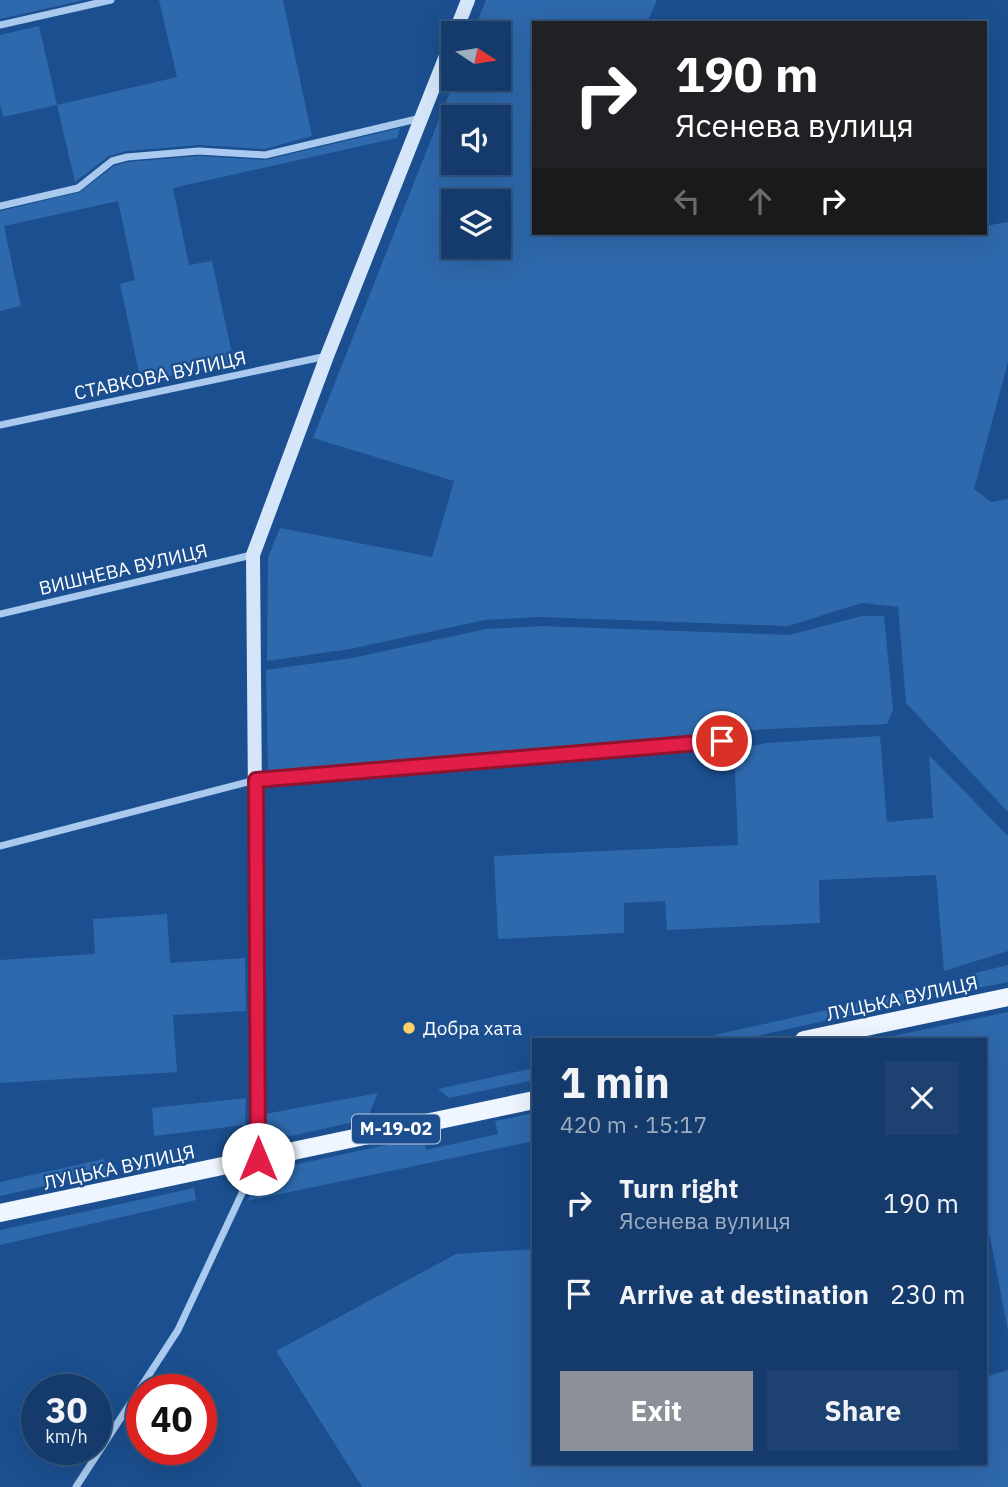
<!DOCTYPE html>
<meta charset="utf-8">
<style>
body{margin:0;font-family:"IBM Plex Sans",sans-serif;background:#1d4271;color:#f1f3f6;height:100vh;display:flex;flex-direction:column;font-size:26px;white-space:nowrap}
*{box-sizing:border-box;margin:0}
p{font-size:23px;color:#9dadc1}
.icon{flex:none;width:38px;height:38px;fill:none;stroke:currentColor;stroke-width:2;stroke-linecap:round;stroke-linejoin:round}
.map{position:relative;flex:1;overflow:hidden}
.side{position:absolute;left:532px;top:1038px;width:455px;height:427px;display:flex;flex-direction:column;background:#143b6b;border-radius:0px;box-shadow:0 7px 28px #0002,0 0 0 2px #33557e}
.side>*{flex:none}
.banner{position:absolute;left:532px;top:21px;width:455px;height:214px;border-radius:0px;box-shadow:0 7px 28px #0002,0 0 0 2px #33557e;background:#202124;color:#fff;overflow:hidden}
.needle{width:46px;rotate:102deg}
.fabs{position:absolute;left:441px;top:21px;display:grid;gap:14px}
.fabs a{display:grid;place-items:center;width:70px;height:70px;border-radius:0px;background:#143b6b;box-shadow:0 7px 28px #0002,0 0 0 2px #33557e;font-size:35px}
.speed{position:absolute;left:21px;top:1374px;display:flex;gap:14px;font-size:35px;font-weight:700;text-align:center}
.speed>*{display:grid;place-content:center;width:91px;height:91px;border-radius:50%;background:#143b6b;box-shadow:0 7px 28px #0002,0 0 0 2px #33557e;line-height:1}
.speed small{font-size:18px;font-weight:400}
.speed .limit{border:10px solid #d22;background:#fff;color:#111}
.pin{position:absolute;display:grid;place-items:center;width:60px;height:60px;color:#fff;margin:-30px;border:4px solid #fff;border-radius:50%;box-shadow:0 2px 7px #0007}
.me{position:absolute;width:77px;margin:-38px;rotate:0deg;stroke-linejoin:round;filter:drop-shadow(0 0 5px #0008)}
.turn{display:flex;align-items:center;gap:24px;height:147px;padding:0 28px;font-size:32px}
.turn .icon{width:91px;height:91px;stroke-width:2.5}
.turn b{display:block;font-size:49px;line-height:60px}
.lanes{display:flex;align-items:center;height:66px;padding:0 28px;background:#0003;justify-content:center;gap:35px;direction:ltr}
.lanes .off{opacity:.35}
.round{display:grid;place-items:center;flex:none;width:74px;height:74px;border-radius:0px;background:#1d4271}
.head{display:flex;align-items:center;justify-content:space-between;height:119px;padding:0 28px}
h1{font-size:42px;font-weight:800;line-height:52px}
.primary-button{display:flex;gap:14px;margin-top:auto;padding:14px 28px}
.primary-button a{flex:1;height:80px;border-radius:0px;background:#8c9099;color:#fff;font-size:28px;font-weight:800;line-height:80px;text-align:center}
.primary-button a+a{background:#1d4271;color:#f1f3f6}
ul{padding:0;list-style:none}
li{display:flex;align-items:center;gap:21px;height:91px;padding:0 28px}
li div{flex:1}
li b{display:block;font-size:26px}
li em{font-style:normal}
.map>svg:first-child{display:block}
.green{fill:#2e69ad;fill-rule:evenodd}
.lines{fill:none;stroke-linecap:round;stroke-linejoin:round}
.street{stroke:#a9c9ee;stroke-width:7}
.secondary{stroke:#d6e6fa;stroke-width:14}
.primary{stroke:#f0f6ff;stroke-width:18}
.route-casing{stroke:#92132f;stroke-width:18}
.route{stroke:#e11d48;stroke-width:12}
.poi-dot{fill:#ffd166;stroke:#1b4f8f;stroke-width:2.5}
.labels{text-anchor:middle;stroke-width:5;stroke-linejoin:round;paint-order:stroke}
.shield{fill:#1b4f8f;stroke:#bbcadd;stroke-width:2}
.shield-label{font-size:18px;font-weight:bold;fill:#fff}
.street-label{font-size:19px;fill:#fff;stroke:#1b4f8f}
.poi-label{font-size:19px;fill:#fff;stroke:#1b4f8f;text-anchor:start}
</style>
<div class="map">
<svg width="1008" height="1487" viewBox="0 0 1008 1487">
<rect width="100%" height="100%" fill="#1b4f8f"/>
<!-- green -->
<path class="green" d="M 0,0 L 84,0 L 0,19 Z
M 159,0 L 283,0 L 312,136 L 264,149 L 199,145 L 126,151 L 109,156 L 75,182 L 57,105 L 3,117 L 0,104 L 0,35 L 39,26 L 57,105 L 177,77 Z
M 486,0 L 657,0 L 647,23 L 534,23 L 534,233 L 900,233 C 916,239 964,233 985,233 L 985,226 L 1008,222 L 1008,362 L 974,489 L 991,502 L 1008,499 L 1008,812 L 906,703 L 898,607 L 862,603 L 788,626 L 540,617 L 485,620 L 350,649 L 267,661 L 268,557 L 280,528 L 432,557 L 454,481 L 313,438 L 455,79 L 499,79 L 499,33 L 473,33 ZM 453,117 L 499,117 L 499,163 L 453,163 ZM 453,201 L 499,201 L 499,247 L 453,247 Z
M 400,128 L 397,138 L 173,188 L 189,265 L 212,261 L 234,363 L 141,382 L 120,284 L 135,280 L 118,201 L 4,226 L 21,306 L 0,311 L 0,211 L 80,192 L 114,166 L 128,162 L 199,156 L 265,160 Z
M 862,616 L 884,616 L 893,709 L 887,724 L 767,729 L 268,772 L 266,670 L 352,658 L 486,629 L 540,626 L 789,635 Z
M 880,736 L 887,822 L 933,818 L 929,755 L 1008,836 L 1008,951 L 944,971 L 936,875 L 819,880 L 820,923 L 667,930 L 665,901 L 624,903 L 624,933 L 498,939 L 494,856 L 738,845 L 734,749 L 766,743 Z
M 167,914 L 170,963 L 245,958 L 246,1011 L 173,1015 L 177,1072 L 0,1083 L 0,960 L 95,954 L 93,919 Z
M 1008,965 L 1008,982 L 973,989 L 971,974 Z
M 931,987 L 934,997 L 743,1039 L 714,1039 L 714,1035 Z
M 1008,1012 L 1008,1331 L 985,1211 L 985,1040 L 878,1039 Z
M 534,1068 L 534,1080 L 449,1098 L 438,1089 Z
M 378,1093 L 367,1119 L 278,1139 L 267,1126 L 265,1114 Z
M 246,1098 L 245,1125 L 154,1136 L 152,1108 Z
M 534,1113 L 534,1141 L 247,1201 L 261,1172 L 423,1137 L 426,1150 L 498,1134 L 495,1121 Z
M 104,1159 L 107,1172 L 0,1196 L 0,1182 Z
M 194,1188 L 196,1200 L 0,1245 L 0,1230 Z
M 534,1249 L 534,1463 L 985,1463 L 985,1377 L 1008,1370 L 1008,1487 L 362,1487 L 276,1351 L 456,1254 Z"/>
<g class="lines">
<!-- street -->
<path class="street" d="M 0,25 L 111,0
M 0,206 L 78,188 L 112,161 L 127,157 L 199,151 L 265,155 L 421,118
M 0,425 L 327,356
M 0,614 L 252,555
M 0,846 L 256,780 L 722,742
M 76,1487 L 178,1330 L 258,1159"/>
<!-- secondary -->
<path class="secondary" d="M 455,33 L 468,0
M 258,1159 L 253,555 L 327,356 L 453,38"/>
<!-- primary -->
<path class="primary" d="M 804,1040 L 1008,997
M 0,1213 L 534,1100"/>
</g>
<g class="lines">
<!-- route casing -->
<g class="route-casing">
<path id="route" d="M 258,1159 L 256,780 L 722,741"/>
</g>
<!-- route -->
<use href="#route" class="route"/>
</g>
<!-- markers -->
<circle class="poi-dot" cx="409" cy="1028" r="7"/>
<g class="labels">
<!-- shield labels -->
<rect class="shield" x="352" y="1114.5" width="88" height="29" rx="5"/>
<g class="shield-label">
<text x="396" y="1135">М-19-02</text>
</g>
<!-- street labels -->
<g class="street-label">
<text transform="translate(160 375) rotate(-12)" y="7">СТАВКОВА ВУЛИЦЯ</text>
<text transform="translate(123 569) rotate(-13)" y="7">ВИШНЕВА ВУЛИЦЯ</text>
<text transform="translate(902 998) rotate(-12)" y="7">ЛУЦЬКА ВУЛИЦЯ</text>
<text transform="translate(119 1167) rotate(-12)" y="7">ЛУЦЬКА ВУЛИЦЯ</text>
</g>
<!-- poi labels -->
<g class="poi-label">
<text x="423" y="1035">Добра хата</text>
</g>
</g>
</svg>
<div class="fabs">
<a><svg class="needle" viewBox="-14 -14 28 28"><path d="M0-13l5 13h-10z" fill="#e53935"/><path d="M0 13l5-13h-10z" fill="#9dadc1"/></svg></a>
<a><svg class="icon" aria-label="sound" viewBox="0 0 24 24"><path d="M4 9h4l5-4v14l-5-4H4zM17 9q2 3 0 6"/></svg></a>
<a><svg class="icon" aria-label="layers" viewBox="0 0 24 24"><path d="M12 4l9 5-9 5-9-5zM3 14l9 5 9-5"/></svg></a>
</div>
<div class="speed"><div>30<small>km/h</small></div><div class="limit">40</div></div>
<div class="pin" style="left:722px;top:741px;background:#d93025"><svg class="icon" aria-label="arrive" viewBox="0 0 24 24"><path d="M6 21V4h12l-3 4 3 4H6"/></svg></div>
<svg class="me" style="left:258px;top:1159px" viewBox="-20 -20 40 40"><circle r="19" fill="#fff"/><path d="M0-13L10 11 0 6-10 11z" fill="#e11d48"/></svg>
<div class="banner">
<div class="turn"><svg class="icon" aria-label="right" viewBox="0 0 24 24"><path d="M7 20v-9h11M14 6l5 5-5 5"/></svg><div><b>190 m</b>Ясенева вулиця</div></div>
<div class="lanes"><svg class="icon off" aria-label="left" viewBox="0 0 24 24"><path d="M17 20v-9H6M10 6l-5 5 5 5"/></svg><svg class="icon off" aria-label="ahead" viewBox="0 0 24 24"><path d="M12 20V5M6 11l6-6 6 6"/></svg><svg class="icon" aria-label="right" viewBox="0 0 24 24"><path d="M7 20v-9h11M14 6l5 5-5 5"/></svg></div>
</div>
<section class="side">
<div class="head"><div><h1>1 min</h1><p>420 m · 15:17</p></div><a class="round"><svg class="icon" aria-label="close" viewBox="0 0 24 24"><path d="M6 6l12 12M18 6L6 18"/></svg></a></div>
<ul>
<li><svg class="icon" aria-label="right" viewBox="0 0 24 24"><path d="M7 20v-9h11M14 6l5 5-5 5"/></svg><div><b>Turn right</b><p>Ясенева вулиця</p></div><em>190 m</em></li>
<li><svg class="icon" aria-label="arrive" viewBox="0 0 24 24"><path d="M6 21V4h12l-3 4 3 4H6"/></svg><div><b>Arrive at destination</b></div><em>230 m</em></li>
</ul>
<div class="primary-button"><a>Exit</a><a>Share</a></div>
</section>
</div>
